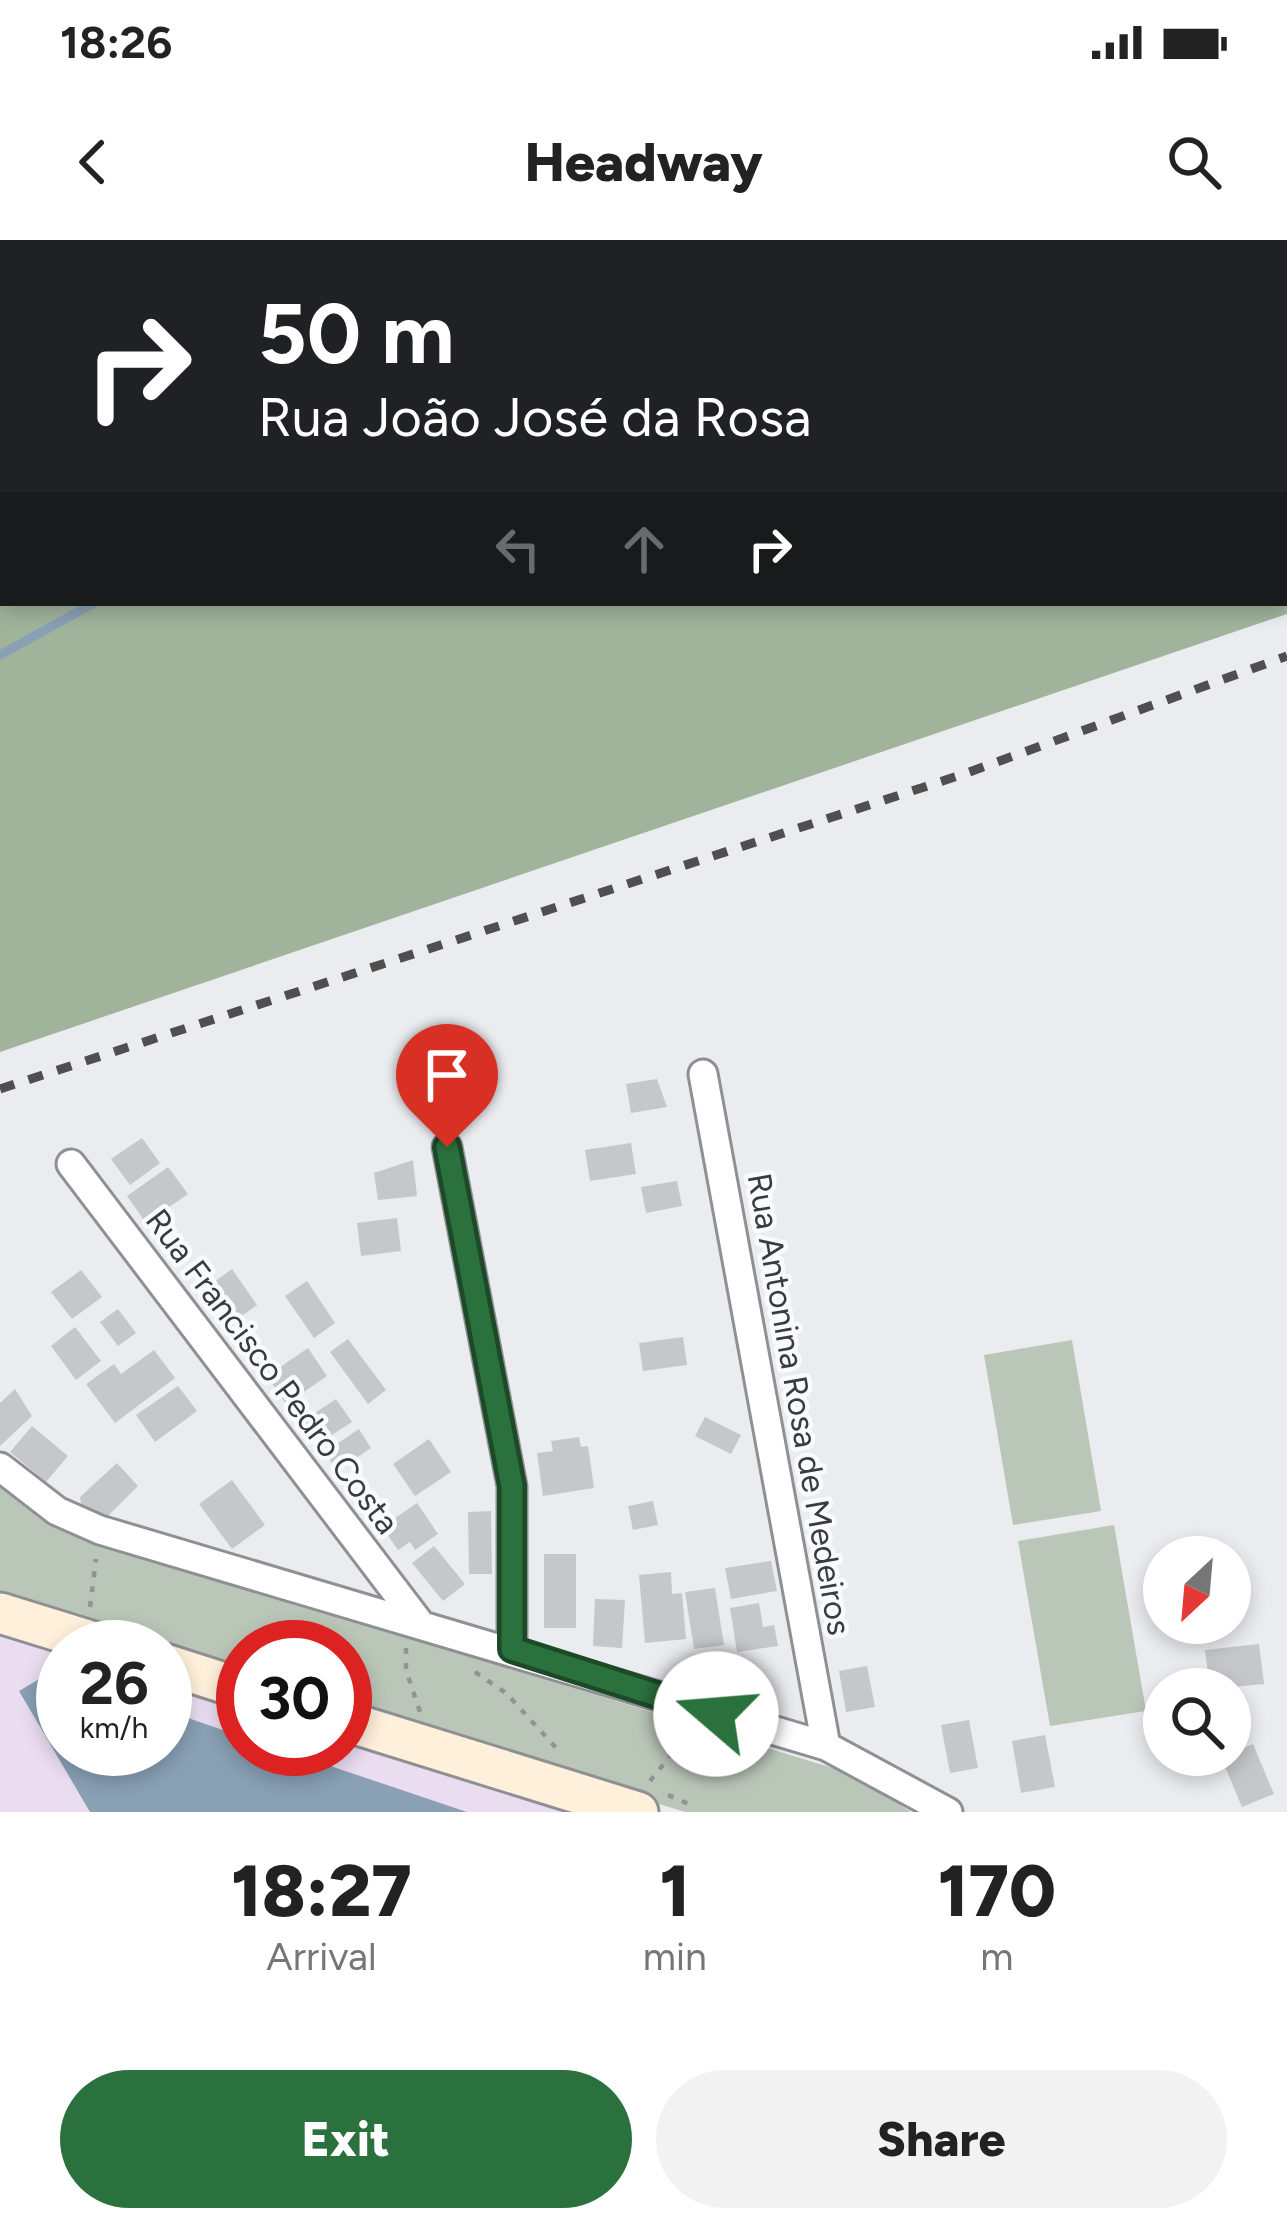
<!DOCTYPE html>
<meta charset="utf-8">
<style>
body{margin:0;font-family:Figtree,sans-serif;background:#f2f2f2;color:#222;height:100vh;display:flex;flex-direction:column;font-size:45px;white-space:nowrap}
*{box-sizing:border-box;margin:0}
p{font-size:39px;color:#767676}
.icon{flex:none;width:66px;height:66px;fill:none;stroke:currentColor;stroke-width:2;stroke-linecap:round;stroke-linejoin:round}
.map{position:relative;height:1572px;overflow:hidden}
.details{display:flex;flex-direction:column;background:#fff;flex:1}
.details>*{flex:none}
.top-card{position:absolute;left:0px;top:0px;width:1287px;height:366px;box-shadow:0 6px 18px #0003;background:#202124;color:#fff;overflow:hidden}
.needle{width:78px;rotate:206deg}
.controls{position:absolute;left:1143px;top:1296px;display:grid;gap:24px}
.controls a{display:grid;place-items:center;width:108px;height:108px;border-radius:50%;background:#fff;box-shadow:0 6px 18px #0003;font-size:60px}
.speed{position:absolute;left:36px;top:1380px;display:flex;gap:24px;font-size:60px;font-weight:700;text-align:center}
.speed>*{display:grid;place-content:center;width:156px;height:156px;border-radius:50%;background:#fff;box-shadow:0 6px 18px #0003;line-height:1}
.speed small{font-size:30px;font-weight:400}
.speed .limit{border:18px solid #d22;background:#fff;color:#111}
.pin{position:absolute;display:grid;place-items:center;width:102px;height:102px;color:#fff;margin:-123px -51px;border-radius:50% 50% 50% 0;rotate:-45deg;box-shadow:0 0 12px #0007}
.pin .icon{rotate:45deg}
.me{position:absolute;width:132px;margin:-66px;rotate:288deg;stroke-linejoin:round;filter:drop-shadow(0 0 9px #0008)}
.turn{display:flex;align-items:center;gap:42px;height:252px;padding:0 60px;font-size:54px}
.turn .icon{width:156px;height:156px;stroke-width:2.5}
.turn b{display:block;font-size:84px;line-height:102px}
.lanes{display:flex;align-items:center;height:114px;padding:0 60px;background:#0003;justify-content:center;gap:60px;direction:ltr}
.lanes .off{opacity:.35}
.eta{display:flex;justify-content:space-evenly;align-items:center;height:204px;text-align:center}
.eta b{font-size:72px;font-weight:800;line-height:84px}
.primary-button{display:flex;gap:24px;margin-top:auto;padding:24px 60px}
.primary-button a{flex:1;height:138px;border-radius:72px;background:#2b713d;color:#fff;font-size:48px;font-weight:800;line-height:138px;text-align:center}
.primary-button a+a{background:#f2f2f2;color:#222}
.status{display:flex;justify-content:space-between;align-items:center;height:84px;padding:0 60px;background:#fff;direction:ltr}
.status svg{height:33px;fill:currentColor}
header{display:flex;justify-content:space-between;align-items:center;height:156px;padding:0 60px;background:#fff;font-size:54px;font-weight:800}
.map>svg:first-child{display:block}
.industrial{fill:#ebddf0}
.green{fill:#bac7b8}
.forest{fill:#a0b49c}
.water{fill:#89a0b5}
.lines{fill:none;stroke-linecap:round;stroke-linejoin:round}
.stream{stroke:#89a0b5;stroke-width:9}
.building{fill:#c6c7ca}
.service-casing{stroke:#8f9093;stroke-width:20}
.minor-casing{stroke:#8f9093;stroke-width:33}
.secondary-casing{stroke:#8f9093;stroke-width:45}
.path{stroke:#939395;stroke-width:4.5;stroke-dasharray:6 9;stroke-linecap:butt}
.service{stroke:#fff;stroke-width:14}
.minor{stroke:#fff;stroke-width:27}
.secondary{stroke:#fff0db;stroke-width:39}
.rail{stroke:#4f4f50;stroke-width:9;stroke-dasharray:15 15;stroke-linecap:butt}
.route-casing{stroke:#1c4928;stroke-width:30}
.route{stroke:#2b713d;stroke-width:21}
.labels{text-anchor:middle;stroke-width:9;stroke-linejoin:round;paint-order:stroke}
.street-label{font-size:33px;fill:#3b3b3c;stroke:#f9fafd}
</style>
<div class="status"><b>18:26</b><svg viewBox="0 0 49 12"><path d="M0 12V9h3v3zM5 12V6h3v6zM10 12V3h3v9zM15 12V0h3v12zM26 1h20v11H26zM47 4h2v5h-2z"/></svg></div>
<header><svg class="icon" aria-label="back" viewBox="0 0 24 24"><path d="M15 5l-7 7 7 7"/></svg>Headway<svg class="icon" aria-label="search" viewBox="0 0 24 24"><circle cx="10" cy="10" r="6"/><path d="M15 15l6 6"/></svg></header>
<div class="map">
<svg width="1287" height="1572" viewBox="0 0 1287 1572">
<rect width="100%" height="100%" fill="#ebecef"/>
<!-- industrial -->
<path class="industrial" d="M 0,1395 L 63,1414 L 63,1509 L 165,1509 L 165,1446 L 243,1471 L 243,1509 L 345,1509 L 345,1503 L 568,1572 L 0,1572 Z"/>
<!-- green -->
<path class="green" d="M 1072,1100 L 1101,1271 L 1013,1285 L 984,1115 Z
M 0,1239 L 82,1296 L 855,1535 L 911,1572 L 685,1572 L 345,1466 L 345,1407 L 243,1407 L 243,1435 L 195,1420 L 168,1401 L 0,1354 Z
M 1114,1285 L 1146,1471 L 1050,1486 L 1018,1301 Z"/>
<!-- forest -->
<path class="forest" d="M 194,0 L 1258,0 L 1260,3 L 189,3 Z
M 1284,44 L 1287,374 L 0,812 L 0,109 L 3,363 L 1284,363 Z"/>
<!-- water -->
<path class="water" d="M 51,1432 L 63,1436 L 63,1509 L 165,1509 L 165,1470 L 243,1497 L 243,1509 L 280,1509 L 467,1572 L 90,1572 L 19,1451 Z"/>
<g class="lines">
<!-- stream -->
<path class="stream" d="M 734,3 L 739,0
M 0,415 L 94,363"/>
</g>
<!-- building -->
<path class="building" d="M 657,839 L 667,867 L 631,873 L 626,844 Z
M 142,898 L 160,923 L 130,945 L 111,919 Z
M 631,903 L 636,934 L 590,941 L 585,910 Z
M 413,920 L 417,956 L 378,960 L 374,933 Z
M 168,927 L 188,954 L 146,983 L 127,956 Z
M 677,941 L 682,966 L 646,973 L 641,947 Z
M 397,978 L 401,1011 L 361,1016 L 357,983 Z
M 232,1029 L 257,1065 L 229,1085 L 203,1050 Z
M 81,1030 L 102,1057 L 72,1079 L 51,1052 Z
M 307,1041 L 335,1083 L 314,1098 L 285,1056 Z
M 118,1069 L 136,1093 L 118,1106 L 100,1082 Z
M 75,1087 L 101,1121 L 76,1140 L 51,1106 Z
M 683,1097 L 687,1125 L 643,1131 L 639,1103 Z
M 348,1099 L 386,1150 L 368,1164 L 330,1112 Z
M 308,1108 L 327,1136 L 286,1164 L 267,1136 Z
M 154,1110 L 175,1138 L 115,1183 L 86,1144 L 114,1124 L 121,1134 Z
M 178,1146 L 197,1171 L 155,1202 L 136,1175 Z
M 15,1149 L 32,1176 L 0,1206 L 0,1163 Z
M 336,1159 L 352,1182 L 319,1203 L 304,1180 Z
M 705,1177 L 741,1195 L 731,1214 L 695,1196 Z
M 32,1186 L 68,1216 L 46,1242 L 10,1212 Z
M 359,1189 L 371,1208 L 337,1231 L 325,1212 Z
M 579,1197 L 581,1207 L 588,1206 L 594,1248 L 543,1256 L 537,1213 L 553,1211 L 551,1201 Z
M 429,1199 L 451,1232 L 415,1256 L 393,1224 Z
M 117,1223 L 138,1246 L 106,1278 L 82,1268 L 80,1257 Z
M 232,1240 L 265,1285 L 232,1309 L 199,1264 Z
M 653,1261 L 658,1285 L 633,1290 L 628,1266 Z
M 417,1263 L 438,1294 L 415,1310 L 410,1302 L 398,1310 L 382,1287 Z
M 491,1271 L 492,1334 L 469,1334 L 468,1272 Z
M 434,1306 L 465,1344 L 443,1361 L 412,1323 Z
M 544,1314 L 576,1314 L 576,1388 L 544,1388 Z
M 771,1321 L 777,1351 L 731,1359 L 725,1328 Z
M 671,1332 L 672,1354 L 682,1353 L 686,1399 L 645,1403 L 639,1335 Z
M 715,1348 L 724,1405 L 694,1409 L 685,1352 Z
M 595,1359 L 625,1360 L 622,1408 L 593,1406 Z
M 759,1363 L 763,1387 L 774,1385 L 778,1406 L 737,1412 L 730,1368 Z
M 1259,1404 L 1264,1444 L 1210,1449 L 1205,1410 Z
M 867,1426 L 875,1467 L 846,1472 L 839,1431 Z
M 969,1480 L 978,1528 L 950,1533 L 941,1485 Z
M 1045,1495 L 1055,1547 L 1021,1553 L 1012,1501 Z
M 1253,1504 L 1274,1554 L 1242,1567 L 1221,1517 Z"/>
<g class="lines">
<!-- service casing -->
<g class="service-casing">
<path id="service" d="M 93,3 L 99,0
M 471,3 L 476,0
M 0,55 L 3,53
M 0,270 L 3,269"/>
</g>
<!-- minor casing -->
<g class="minor-casing">
<path id="minor" d="M 703,834 L 826,1506
M 447,907 L 512,1246 L 512,1409
M 71,924 L 418,1381
M 0,1227 L 57,1271 L 100,1290 L 826,1506 L 948,1572"/>
</g>
<!-- secondary casing -->
<g class="secondary-casing">
<path id="secondary" d="M 0,1373 L 110,1407
M 165,1424 L 243,1449
M 345,1481 L 638,1572"/>
</g>
<!-- path -->
<path class="path" d="M 90,1367 L 96,1319
M 406,1408 L 406,1430 L 420,1472
M 475,1432 L 506,1453 L 558,1510
M 650,1541 L 675,1510 L 700,1499
M 668,1555 L 691,1565"/>
<!-- service -->
<use href="#service" class="service"/>
<!-- minor -->
<use href="#minor" class="minor"/>
<!-- secondary -->
<use href="#secondary" class="secondary"/>
<!-- rail -->
<path class="rail" d="M 0,849 L 964,534 L 1287,416"/>
</g>
<g class="lines">
<!-- route casing -->
<g class="route-casing">
<path id="route" d="M 447,907 L 512,1246 L 512,1409 L 716,1474"/>
</g>
<!-- route -->
<use href="#route" class="route"/>
</g>
<g class="labels">
<!-- street labels -->
<g class="street-label">
<text transform="translate(273 1131) rotate(53)" y="12">Rua Francisco Pedro Costa</text>
<text transform="translate(800 1164) rotate(80)" y="12">Rua Antonina Rosa de Medeiros</text>
</g>
</g>
</svg>
<div class="controls">
<a><svg class="needle" viewBox="-14 -14 28 28"><path d="M0-13l5 13h-10z" fill="#e53935"/><path d="M0 13l5-13h-10z" fill="#767676"/></svg></a>
<a><svg class="icon" aria-label="search" viewBox="0 0 24 24"><circle cx="10" cy="10" r="6"/><path d="M15 15l6 6"/></svg></a>
</div>
<div class="speed"><div>26<small>km/h</small></div><div class="limit">30</div></div>
<div class="pin" style="left:447px;top:907px;background:#d93025"><svg class="icon" aria-label="arrive" viewBox="0 0 24 24"><path d="M6 21V4h12l-3 4 3 4H6"/></svg></div>
<svg class="me" style="left:716px;top:1474px" viewBox="-20 -20 40 40"><circle r="19" fill="#fff"/><path d="M0-13L10 11 0 6-10 11z" fill="#2b713d"/></svg>
<div class="top-card">
<div class="turn"><svg class="icon" aria-label="right" viewBox="0 0 24 24"><path d="M7 20v-9h11M14 6l5 5-5 5"/></svg><div><b>50 m</b>Rua João José da Rosa</div></div>
<div class="lanes"><svg class="icon off" aria-label="left" viewBox="0 0 24 24"><path d="M17 20v-9H6M10 6l-5 5 5 5"/></svg><svg class="icon off" aria-label="ahead" viewBox="0 0 24 24"><path d="M12 20V5M6 11l6-6 6 6"/></svg><svg class="icon" aria-label="right" viewBox="0 0 24 24"><path d="M7 20v-9h11M14 6l5 5-5 5"/></svg></div>
</div>
</div>
<section class="details">
<div class="eta">
<div><b>18:27</b><p>Arrival</p></div>
<div><b>1</b><p>min</p></div>
<div><b>170</b><p>m</p></div>
</div>
<div class="primary-button"><a>Exit</a><a>Share</a></div>
</section>
